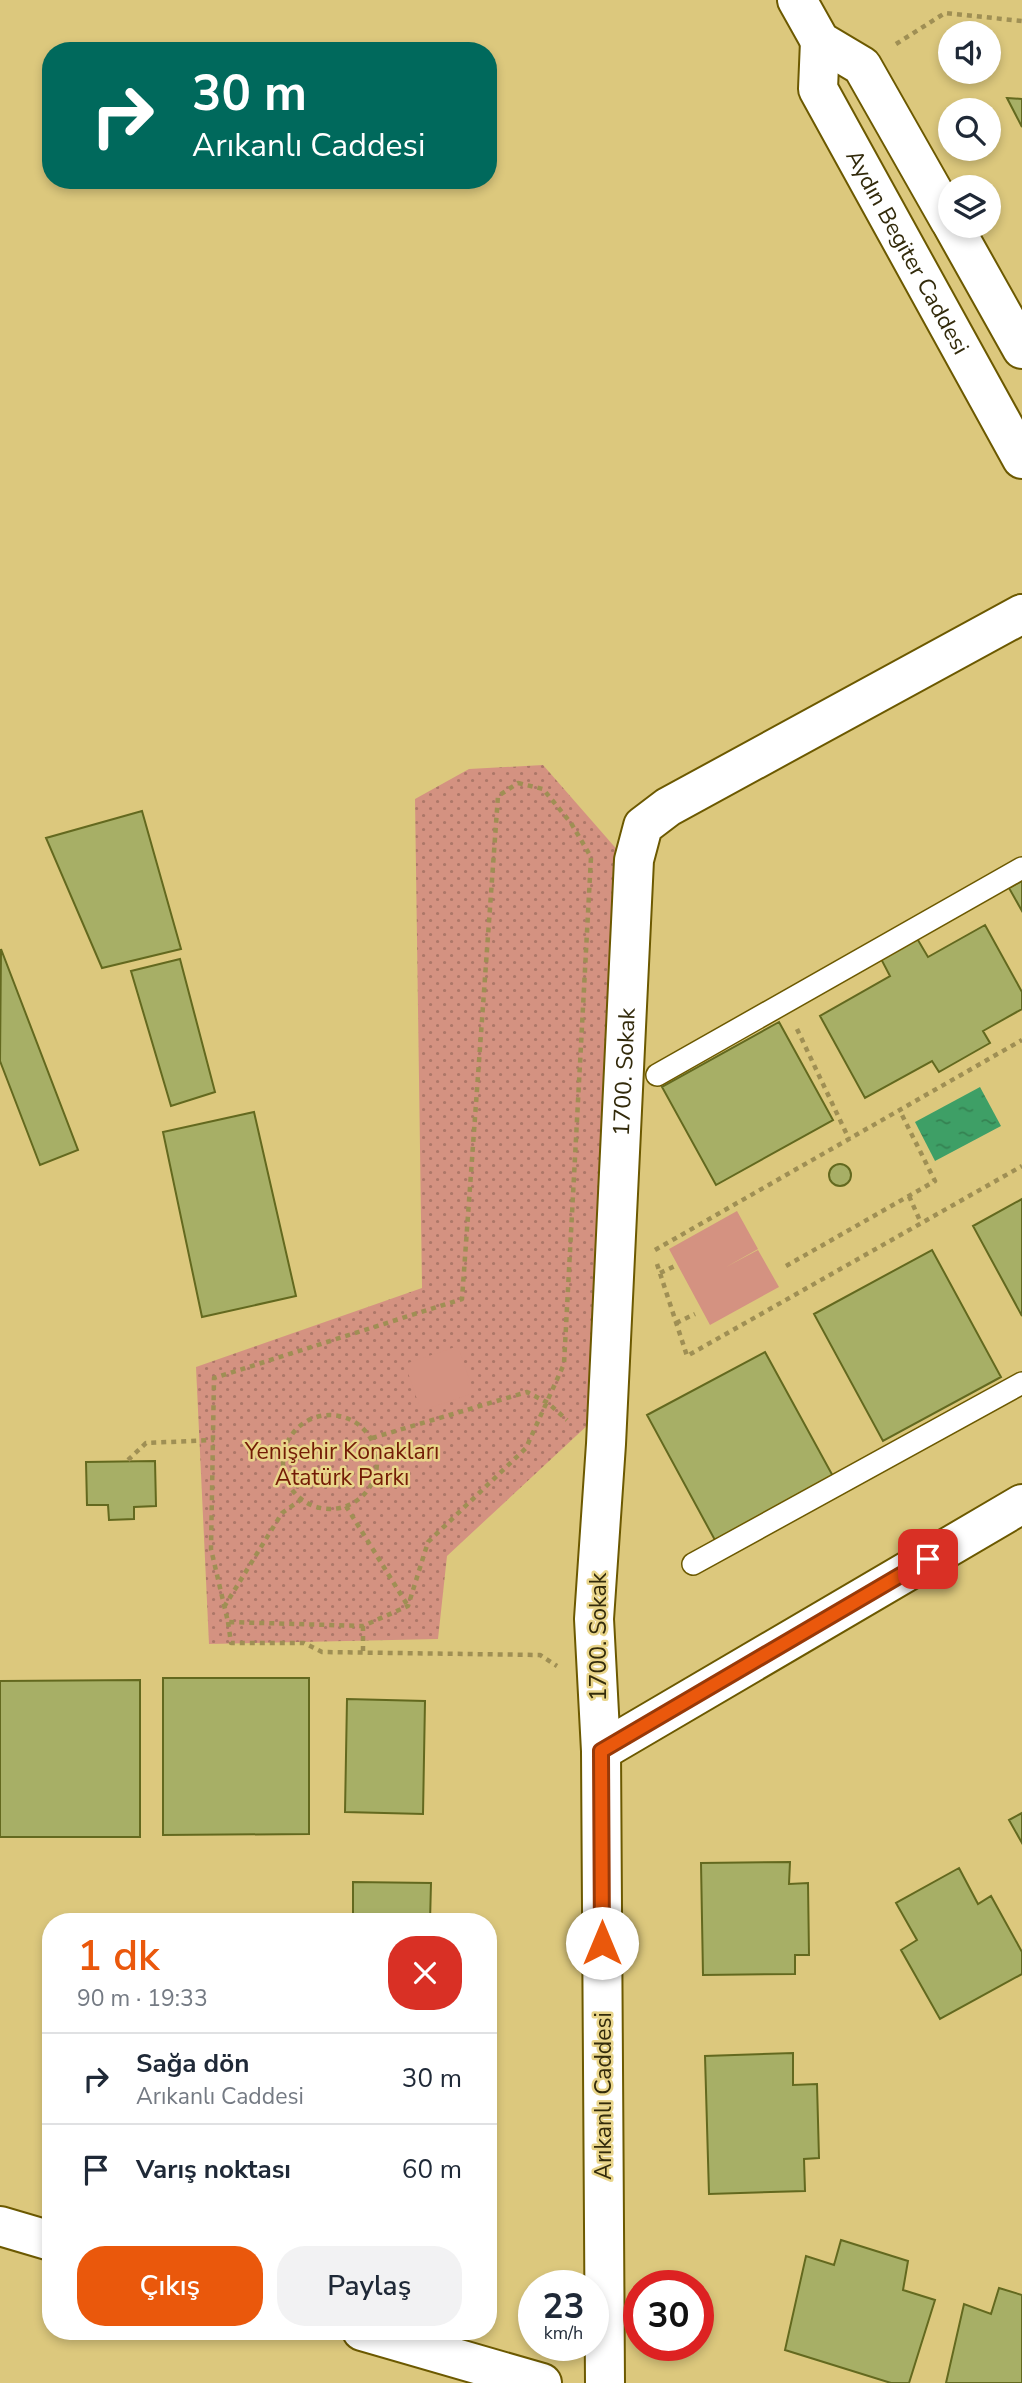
<!DOCTYPE html>
<html lang="tr">
<meta charset="utf-8">
<style>
body{margin:0;font-family:"Nunito Sans",sans-serif;background:#f2f2f3;color:#1f2937;height:100vh;display:flex;flex-direction:column;font-size:26px;white-space:nowrap}
*{box-sizing:border-box;margin:0}
p{font-size:23px;color:#747a83}
.icon{flex:none;width:38px;height:38px;fill:none;stroke:currentColor;stroke-width:2;stroke-linecap:round;stroke-linejoin:round}
.map{position:relative;flex:1;overflow:hidden}
.side{position:absolute;left:42px;top:1913px;width:455px;height:427px;display:flex;flex-direction:column;background:#fff;border-radius:28px;box-shadow:0 4px 10px #0003}
.side>*{flex:none}
.banner{position:absolute;left:42px;top:42px;width:455px;height:147px;border-radius:28px;box-shadow:0 4px 10px #0003;background:#00695c;color:#fff;overflow:hidden}
.buttons{position:absolute;left:938px;top:21px;display:grid;gap:14px}
.buttons a{display:grid;place-items:center;width:63px;height:63px;border-radius:50%;background:#fff;box-shadow:0 4px 10px #0003;font-size:35px}
.speed{position:absolute;left:518px;top:2270px;display:flex;gap:14px;font-size:35px;font-weight:700;text-align:center}
.speed>*{display:grid;place-content:center;width:91px;height:91px;border-radius:50%;background:#fff;box-shadow:0 4px 10px #0003;line-height:1}
.speed small{font-size:18px;font-weight:400}
.speed .limit{border:10px solid #d22;background:#fff;color:#111}
.pin{position:absolute;display:grid;place-items:center;width:60px;height:60px;color:#fff;margin:-30px;border-radius:14px;box-shadow:0 4px 10px #0006}
.me{position:absolute;width:77px;margin:-38px;rotate:0deg;stroke-linejoin:round;filter:drop-shadow(0 0 5px #0008)}
.turn{display:flex;align-items:center;gap:24px;height:147px;padding:0 35px;font-size:32px}
.turn .icon{width:91px;height:91px;stroke-width:2.5}
.turn b{display:block;font-size:49px;line-height:60px}
.round{display:grid;place-items:center;flex:none;width:74px;height:74px;border-radius:28px;background:#f2f2f3}
.head{display:flex;align-items:center;justify-content:space-between;height:119px;padding:0 35px}
h1{font-size:42px;font-weight:600;line-height:52px;color:#ea580c}
.primary-button{display:flex;gap:14px;margin-top:auto;padding:14px 35px}
.primary-button a{flex:1;height:80px;border-radius:28px;background:#ea580c;color:#fff;font-size:28px;font-weight:600;line-height:80px;text-align:center}
.primary-button a+a{background:#f2f2f3;color:#1f2937}
ul{padding:0;list-style:none}
li{display:flex;align-items:center;gap:21px;height:91px;padding:0 35px;border-top:2px solid #e0e1e3}
li div{flex:1}
li b{display:block;font-size:26px}
li em{font-style:normal}
.map>svg:first-child{display:block}
.park{fill:url(#park-dots)}
.pitch{fill:#d49281}
.water{fill:url(#water-ripples)}
.building{fill:#a7af66;stroke:#63691f;stroke-width:2}
.lines{fill:none;stroke-linecap:round;stroke-linejoin:round}
.lane-casing{stroke:#6c5900;stroke-width:24}
.street-casing{stroke:#6c5900;stroke-width:42}
.secondary-casing{stroke:#6c5900;stroke-width:42}
.path{stroke:#9f8f54;stroke-width:4.5;stroke-dasharray:5 5;stroke-linecap:butt}
.lane{stroke:#fff;stroke-width:21}
.street{stroke:#fff;stroke-width:38}
.secondary{stroke:#fff;stroke-width:38}
.route-casing{stroke:#983908;stroke-width:18}
.route{stroke:#ea580c;stroke-width:12}
.labels{text-anchor:middle;stroke-width:5;stroke-linejoin:round;paint-order:stroke}
.street-label{font-size:23px;fill:#322a0b;stroke:#e9d58a}
.park-label{font-size:23px;fill:#731c06;stroke:#e9d58a}
</style>
<div class="map">
<svg width="1022" height="2383" viewBox="0 0 1022 2383">
<defs>
<pattern id="park-dots" width="8" height="8" patternUnits="userSpaceOnUse" patternTransform="scale(1.75)"><rect width="8" height="8" fill="#d49281"/><path d="M2 2h.1M6 6h.1" fill="none" stroke="#ad7768" stroke-width="1.8" stroke-linecap="round"/></pattern>
<pattern id="water-ripples" width="26" height="14" patternUnits="userSpaceOnUse" patternTransform="scale(1.75)"><rect width="26" height="14" fill="#3e9f66"/><path d="M2 4q2-2 4 0t4 0M15 11q2-2 4 0t4 0" fill="none" stroke="#358252"/></pattern>
</defs>
<rect width="100%" height="100%" fill="#dcc87d"/>
<!-- park -->
<path class="park" d="M 543,765 L 620,853 L 591,1422 L 447,1556 L 438,1639 L 209,1644 L 196,1367 L 422,1288 L 415,799 L 469,769 Z"/>
<!-- pitch -->
<path class="pitch" d="M 737,1211 L 758,1249 L 726,1267 L 758,1250 L 779,1287 L 710,1325 L 669,1249 Z
M 458,1346 L 474,1393 L 421,1411 L 405,1364 Z"/>
<!-- water -->
<path class="water" d="M 980,1087 L 1001,1126 L 935,1161 L 915,1122 Z"/>
<!-- building -->
<path class="building" d="M 1007,98 L 1022,99 L 1022,127 Z
M 142,811 L 181,949 L 102,968 L 46,838 Z
M 1022,881 L 1022,911 L 1009,888 Z
M 985,925 L 1022,992 L 1022,1009 L 983,1031 L 990,1043 L 939,1072 L 932,1061 L 865,1098 L 820,1016 L 890,976 L 879,955 L 915,935 L 928,957 Z
M 1,949 L 78,1150 L 40,1165 L 0,1061 Z
M 180,959 L 215,1092 L 171,1106 L 131,971 Z
M 779,1022 L 833,1120 L 716,1185 L 662,1087 Z
M 254,1112 L 296,1296 L 202,1317 L 163,1132 Z
M829 1175a11 11 0 1 1 22 0a11 11 0 1 1-22 0Z
M 1022,1199 L 1022,1316 L 973,1226 Z
M 932,1250 L 1001,1377 L 883,1441 L 814,1314 Z
M 765,1352 L 834,1478 L 716,1542 L 647,1415 Z
M 155,1461 L 156,1506 L 134,1507 L 134,1519 L 109,1520 L 108,1505 L 87,1505 L 86,1462 Z
M 163,1678 L 309,1678 L 309,1834 L 163,1835 Z
M 140,1680 L 140,1837 L 0,1837 L 0,1681 Z
M 347,1699 L 425,1701 L 423,1814 L 345,1812 Z
M 1022,1813 L 1022,1843 L 1009,1820 Z
M 790,1862 L 789,1884 L 808,1883 L 809,1955 L 795,1955 L 795,1974 L 703,1975 L 701,1863 Z
M 959,1868 L 978,1904 L 991,1896 L 1022,1952 L 1022,1974 L 940,2019 L 901,1950 L 917,1940 L 896,1903 Z
M 353,1882 L 431,1883 L 430,1922 L 353,1922 Z
M 793,2053 L 793,2085 L 817,2084 L 819,2158 L 804,2159 L 805,2191 L 709,2194 L 705,2056 Z
M 841,2240 L 908,2261 L 903,2290 L 935,2300 L 909,2383 L 891,2383 L 785,2350 L 806,2256 L 834,2265 Z
M 999,2288 L 1022,2295 L 1022,2383 L 946,2383 L 964,2304 L 991,2314 Z"/>
<g class="lines">
<!-- lane casing -->
<g class="lane-casing">
<path id="lane" d="M 657,1075 L 1022,868
M 693,1564 L 1022,1383"/>
</g>
<!-- street casing -->
<g class="street-casing">
<g id="street">
<path d="M 601,1751 L 1022,1504"/>
<path d="M 0,2226 L 51,2241"/>
<path d="M 362,2331 L 542,2383"/>
<path id="s1" d="M 605,2383 L 601,1751 L 594,1619 L 606,1444 L 634,860 L 643,826 L 668,807 L 1022,614"/>
</g>
</g>
<!-- secondary casing -->
<g class="secondary-casing">
<g id="secondary">
<path d="M 797,0 L 820,41 L 862,66 L 950,221"/>
<path id="s2" d="M 820,41 L 818,89 L 1022,459"/>
<path d="M 953,226 L 1022,349"/>
</g>
</g>
<!-- path -->
<path class="path" d="M 896,44 L 945,13 L 1022,21
M 518,783 L 543,789 L 571,823 L 591,857 L 564,1364 L 526,1448 L 428,1542 L 408,1606 L 363,1626 L 228,1622 L 211,1549 L 214,1378 L 462,1299 L 498,796 Z
M 797,1029 L 849,1139
M 909,1196 L 921,1223
M 655,1250 L 1022,1040
M 657,1264 L 687,1356 L 1022,1166
M 786,1266 L 935,1181 L 900,1111
M 660,1273 L 675,1266
M 676,1323 L 695,1314
M283 1462a47 47 0 1 1 94 0a47 47 0 1 1-94 0Z
M 372,1438 L 527,1392 L 548,1403 L 567,1420
M 128,1460 L 146,1443 L 214,1440
M 346,1506 L 408,1606
M 224,1607 L 282,1513 L 302,1499
M 228,1622 L 231,1643 L 304,1643 L 322,1652 L 540,1655 L 557,1666
M 363,1626 L 363,1653"/>
<!-- lane -->
<use href="#lane" class="lane"/>
<!-- street -->
<use href="#street" class="street"/>
<!-- secondary -->
<use href="#secondary" class="secondary"/>
</g>
<g class="lines">
<!-- route casing -->
<g class="route-casing">
<path id="route" d="M 602,1943 L 601,1751 L 928,1559"/>
</g>
<!-- route -->
<use href="#route" class="route"/>
</g>
<g class="labels">
<!-- street labels -->
<g class="street-label">
<text dy="8" stroke="none"><textPath href="#s2" startOffset="234">Aydın Begiter Caddesi</textPath></text>
<text dy="8" stroke="none"><textPath href="#s1" startOffset="1312">1700. Sokak</textPath></text>
<text transform="translate(598 1637) rotate(-90)" y="8">1700. Sokak</text>
<text transform="translate(603 2096) rotate(-90)" y="8">Arıkanlı Caddesi</text>
</g>
<!-- park labels -->
<g class="park-label">
<text x="342" y="1459">Yenişehir Konakları<tspan x="342" dy="26">Atatürk Parkı</tspan></text>
</g>
</g>
</svg>
<div class="buttons">
<a><svg class="icon" aria-label="sound" viewBox="0 0 24 24"><path d="M4 9h4l5-4v14l-5-4H4zM17 9q2 3 0 6"/></svg></a>
<a><svg class="icon" aria-label="search" viewBox="0 0 24 24"><circle cx="10" cy="10" r="6"/><path d="M15 15l6 6"/></svg></a>
<a><svg class="icon" aria-label="layers" viewBox="0 0 24 24"><path d="M12 4l9 5-9 5-9-5zM3 14l9 5 9-5"/></svg></a>
</div>
<div class="speed"><div>23<small>km/h</small></div><div class="limit">30</div></div>
<div class="pin" style="left:928px;top:1559px;background:#d93025"><svg class="icon" aria-label="arrive" viewBox="0 0 24 24"><path d="M6 21V4h12l-3 4 3 4H6"/></svg></div>
<svg class="me" style="left:602px;top:1943px" viewBox="-20 -20 40 40"><circle r="19" fill="#fff"/><path d="M0-13L10 11 0 6-10 11z" fill="#ea580c"/></svg>
<div class="banner">
<div class="turn"><svg class="icon" aria-label="right" viewBox="0 0 24 24"><path d="M7 20v-9h11M14 6l5 5-5 5"/></svg><div><b>30 m</b>Arıkanlı Caddesi</div></div>
</div>
<section class="side">
<div class="head"><div><h1>1 dk</h1><p>90 m · 19:33</p></div><a class="round" style="background:#d93025;color:#fff"><svg class="icon" aria-label="close" viewBox="0 0 24 24"><path d="M6 6l12 12M18 6L6 18"/></svg></a></div>
<ul>
<li><svg class="icon" aria-label="right" viewBox="0 0 24 24"><path d="M7 20v-9h11M14 6l5 5-5 5"/></svg><div><b>Sağa dön</b><p>Arıkanlı Caddesi</p></div><em>30 m</em></li>
<li><svg class="icon" aria-label="arrive" viewBox="0 0 24 24"><path d="M6 21V4h12l-3 4 3 4H6"/></svg><div><b>Varış noktası</b></div><em>60 m</em></li>
</ul>
<div class="primary-button"><a>Çıkış</a><a>Paylaş</a></div>
</section>
</div>
